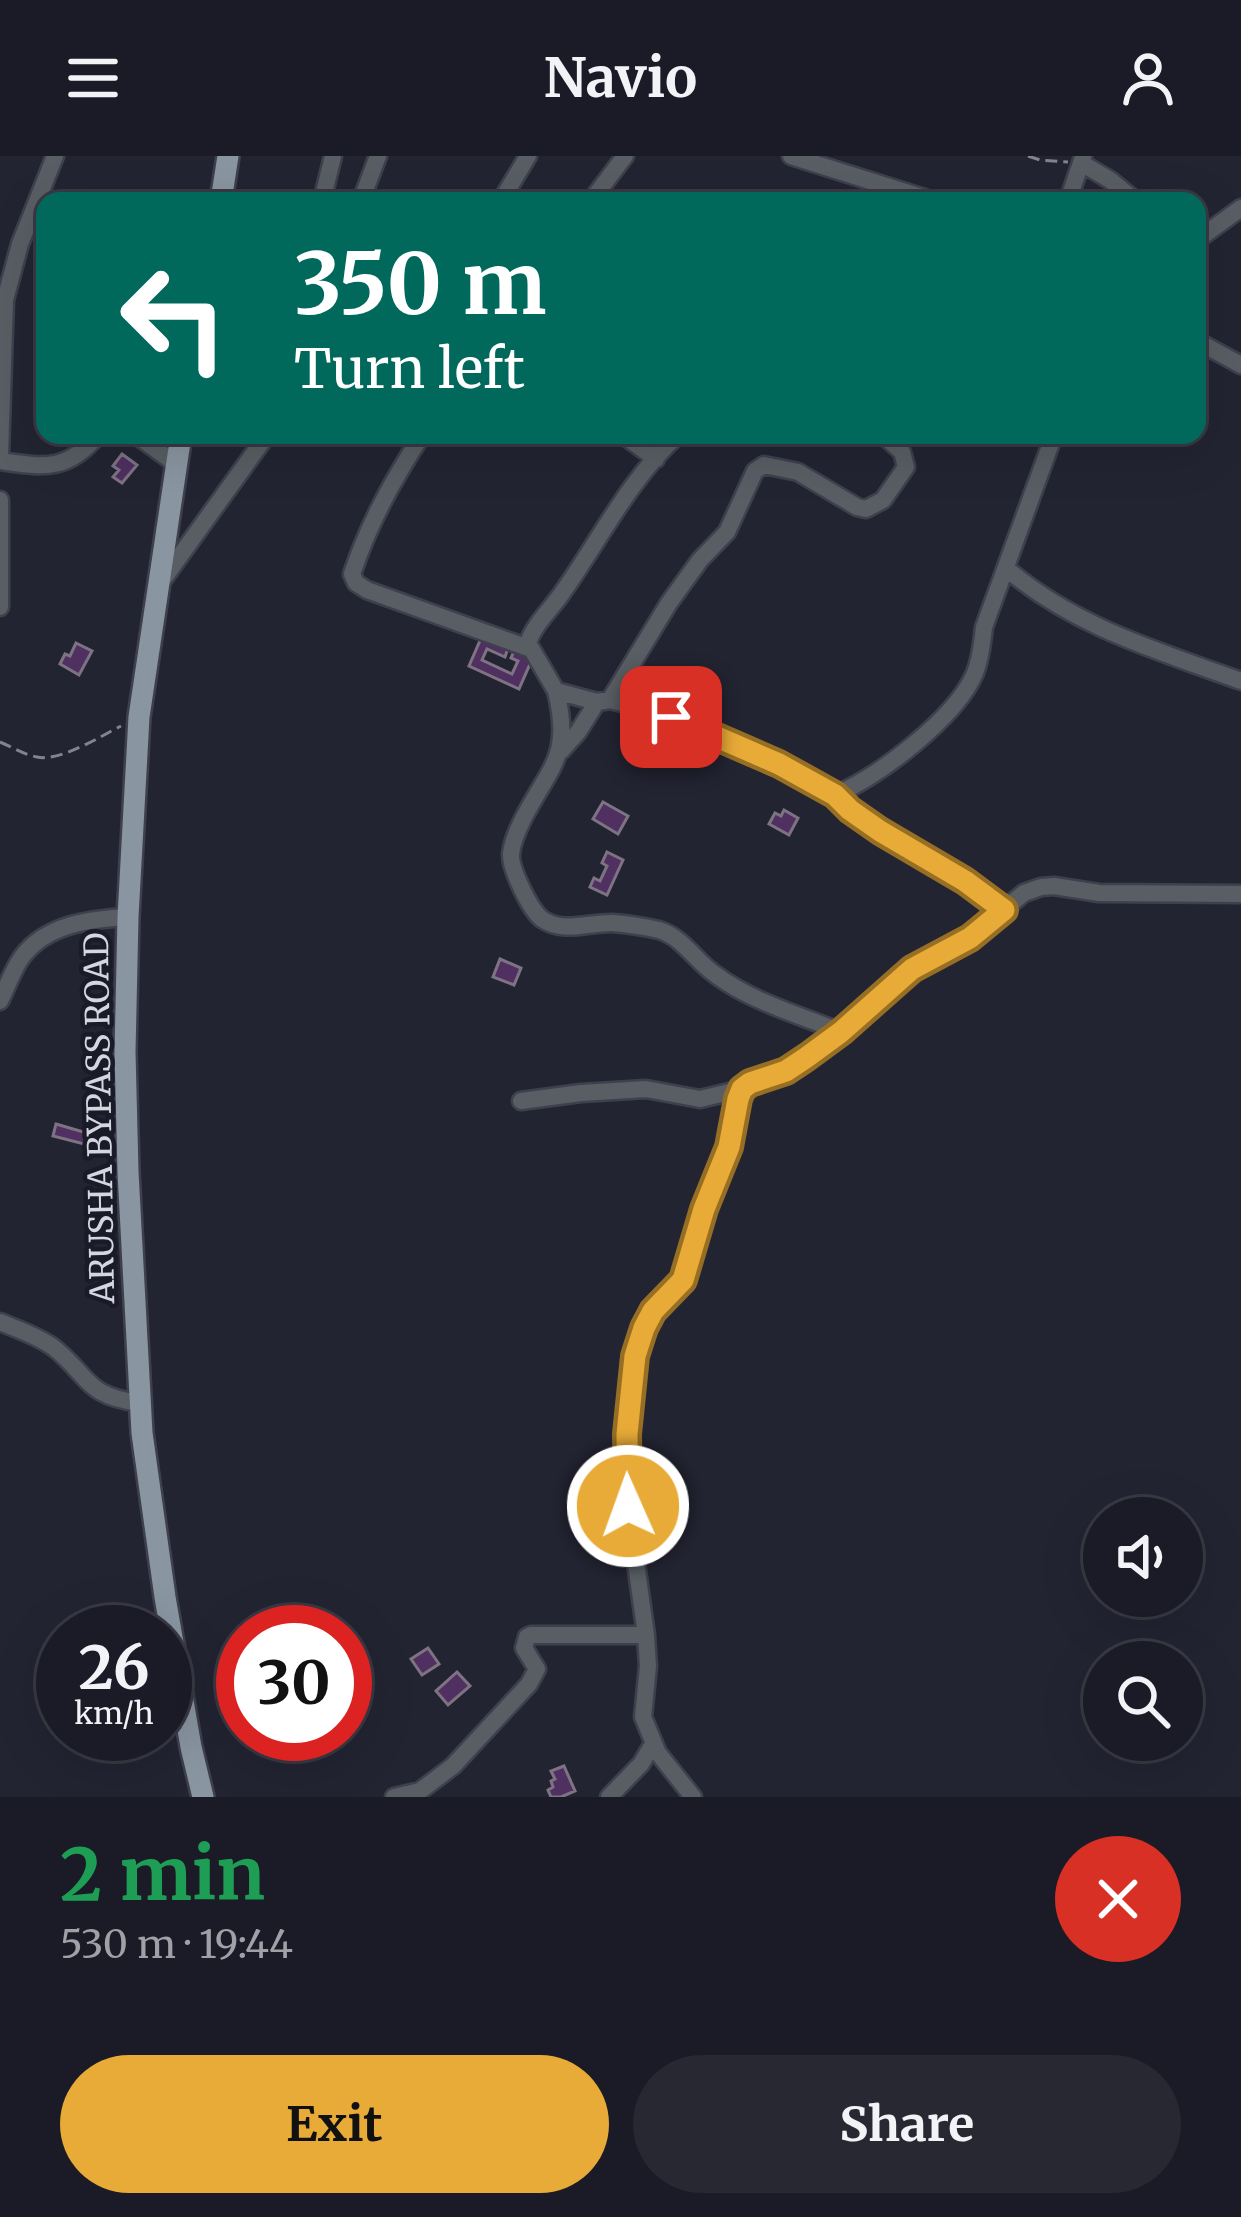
<!DOCTYPE html>
<meta charset="utf-8">
<style>
body{margin:0;font-family:Merriweather,serif;background:#272832;color:#f1f3f6;height:100vh;display:flex;flex-direction:column;font-size:45px;white-space:nowrap}
*{box-sizing:border-box;margin:0}
p{font-size:39px;color:#9fa1a7}
.icon{flex:none;width:66px;height:66px;fill:none;stroke:currentColor;stroke-width:2;stroke-linecap:round;stroke-linejoin:round}
.map{position:relative;height:1641px;overflow:hidden}
.panel{display:flex;flex-direction:column;background:#1a1b26;flex:1}
.panel>*{flex:none}
.banner{position:absolute;left:36px;top:36px;width:1170px;height:252px;border-radius:24px;box-shadow:0 12px 48px #0002,0 0 0 3px #383943;background:#00695c;color:#fff;overflow:hidden}
.controls{position:absolute;left:1083px;top:1341px;display:grid;gap:24px}
.controls a{display:grid;place-items:center;width:120px;height:120px;border-radius:50%;background:#1a1b26;box-shadow:0 12px 48px #0002,0 0 0 3px #383943;font-size:60px}
.speed{position:absolute;left:36px;top:1449px;display:flex;gap:24px;font-size:60px;font-weight:700;text-align:center}
.speed>*{display:grid;place-content:center;width:156px;height:156px;border-radius:50%;background:#1a1b26;box-shadow:0 12px 48px #0002,0 0 0 3px #383943;line-height:1}
.speed small{font-size:30px;font-weight:400}
.speed .limit{border:18px solid #d22;background:#fff;color:#111}
.pin{position:absolute;display:grid;place-items:center;width:102px;height:102px;color:#fff;margin:-51px;border-radius:24px;box-shadow:0 6px 18px #0006}
.me{position:absolute;width:132px;margin:-66px;rotate:358deg;stroke-linejoin:round;filter:drop-shadow(0 0 9px #0008)}
.turn{display:flex;align-items:center;gap:42px;height:252px;padding:0 60px;font-size:54px}
.turn .icon{width:156px;height:156px;stroke-width:2.5}
.turn b{display:block;font-size:84px;line-height:102px}
.round{display:grid;place-items:center;flex:none;width:126px;height:126px;border-radius:63px;background:#272832}
.head{display:flex;align-items:center;justify-content:space-between;height:204px;padding:0 60px}
h1{font-size:72px;font-weight:700;line-height:90px;color:#1e9e55}
.action{display:flex;gap:24px;margin-top:auto;padding:24px 60px}
.action a{flex:1;height:138px;border-radius:72px;background:#e8ab37;color:#111;font-size:48px;font-weight:700;line-height:138px;text-align:center}
.action a+a{background:#272832;color:#f1f3f6}
header{display:flex;justify-content:space-between;align-items:center;height:156px;padding:0 60px;background:#1a1b26;font-size:54px;font-weight:700}
.map>svg:first-child{display:block}
.building{fill:#4f3060;stroke:#7d7383;stroke-width:3}
.lines{fill:none;stroke-linecap:round;stroke-linejoin:round}
.minor-casing{stroke:#3f404e;stroke-width:21}
.major-casing{stroke:#3f404e;stroke-width:26}
.path{stroke:#82838e;stroke-width:3;stroke-dasharray:12 6;stroke-linecap:butt}
.minor{stroke:#585e63;stroke-width:16}
.major{stroke:#8995a1;stroke-width:21}
.route-casing{stroke:#976f24;stroke-width:30}
.route{stroke:#e8ab37;stroke-width:21}
.labels{text-anchor:middle;stroke-width:9;stroke-linejoin:round;paint-order:stroke}
.street-label{font-size:33px;fill:#d5d6df;stroke:#1a1b28}
</style>
<header><svg class="icon" aria-label="menu" viewBox="0 0 24 24"><path d="M4 6h16M4 12h16M4 18h16"/></svg>Navio<svg class="icon" aria-label="person" viewBox="0 0 24 24"><circle cx="12" cy="8" r="4"/><path d="M4 21q1-7 8-7t8 7"/></svg></header>
<div class="map">
<svg width="1241" height="1641" viewBox="0 0 1241 1641">
<rect width="100%" height="100%" fill="#232432"/>
<!-- building -->
<path class="building" d="M 122,298 L 137,309 L 122,327 L 113,321 L 119,314 L 113,310 Z
M 482,480 L 508,492 L 505,501 L 487,493 L 482,504 L 512,518 L 518,505 L 511,502 L 515,493 L 533,501 L 519,533 L 469,510 Z
M 76,487 L 92,495 L 79,519 L 60,508 L 65,498 L 70,500 Z
M 603,646 L 628,660 L 618,678 L 593,663 Z
M 784,654 L 798,662 L 789,679 L 769,668 L 775,657 L 781,660 Z
M 607,696 L 623,704 L 607,739 L 590,731 L 594,722 L 600,725 L 607,710 L 602,707 Z
M 500,803 L 521,812 L 514,829 L 493,821 Z
M 56,968 L 87,977 L 84,988 L 53,980 Z
M 428,1492 L 439,1508 L 422,1519 L 411,1503 Z
M 457,1516 L 470,1530 L 448,1549 L 436,1535 Z
M 564,1610 L 575,1635 L 561,1641 L 551,1641 L 548,1634 L 553,1631 L 551,1625 L 555,1623 L 551,1615 Z"/>
<g class="lines">
<!-- minor casing -->
<g class="minor-casing">
<path id="minor" d="M 791,0 L 934,45
M 1081,7 L 1110,24 L 1136,45
M 322,45 L 333,0
M 361,45 L 378,0
M 501,45 L 528,0
M 591,45 L 625,0
M 1068,45 L 1083,1
M 1197,84 L 1241,52
M 1197,185 L 1241,209
M 136,279 L 176,308
M 422,279 C 393,324 369,367 352,418 L 356,427 L 367,434 L 531,493
M 623,279 L 656,303
M 678,279 C 628,324 599,386 560,440 C 549,455 534,469 528,487 L 556,535 L 597,546 L 610,544 L 657,556 L 779,608 L 835,639 L 850,654 L 880,675 L 965,725 L 1003,754
M 0,299 L 5,144 L 20,88 L 55,0
M 0,305 C 44,311 67,316 98,279
M 0,344 L 0,451
M 1007,413 C 1075,471 1158,495 1241,525
M 159,429 L 267,279
M 556,535 C 572,601 550,610 523,663 C 518,673 512,686 511,698 C 510,712 530,754 542,763 C 563,778 590,766 613,767 C 627,768 645,771 659,774 C 683,781 696,806 716,819 C 752,846 800,859 841,876
M 610,544 L 669,447 L 700,404 L 727,376 L 755,315 L 764,309 L 798,316 L 857,351 L 866,353 L 883,344 L 906,311 L 902,296 L 883,279
M 561,595 L 578,576 L 597,546
M 835,639 C 879,620 956,562 975,517 C 981,502 982,487 984,471 L 1054,279
M 0,845 C 7,831 13,813 22,801 C 46,768 91,763 128,761
M 521,945 L 581,937 L 646,933 L 700,943 L 742,933
M 0,1166 C 17,1173 38,1180 53,1191 C 90,1220 84,1240 140,1247
M 394,1641 L 420,1635 L 453,1610 L 529,1528 L 537,1513 L 524,1492 L 527,1481 L 531,1479 L 646,1479
M 609,1641 L 641,1608 L 653,1588
M 693,1641 L 658,1597 L 643,1561 L 648,1510 L 646,1479 L 628,1350 L 627,1278 L 640,1184 L 653,1155 L 683,1124 L 704,1053 L 729,991 L 738,943 L 742,933 L 750,927 L 786,915 L 807,901 L 841,876 L 912,813 L 969,782 L 1024,737 L 1041,731 L 1054,730 L 1099,737 L 1241,738"/>
</g>
<!-- major casing -->
<g class="major-casing">
<path id="major" d="M 221,45 L 228,0
M 181,279 L 139,561 L 128,761 L 125,896 L 128,1016 L 142,1277 L 165,1441 L 191,1591 L 203,1641"/>
</g>
<!-- path -->
<path class="path" d="M 1028,0 L 1040,4 L 1068,6
M 0,586 C 12,591 25,599 37,601 C 60,606 101,580 121,570"/>
<!-- minor -->
<use href="#minor" class="minor"/>
<!-- major -->
<use href="#major" class="major"/>
</g>
<g class="lines">
<!-- route casing -->
<g class="route-casing">
<path id="route" d="M 628,1350 L 627,1278 L 635,1200 L 644,1172 L 653,1155 L 683,1124 L 704,1053 L 729,991 L 738,943 L 742,933 L 750,927 L 786,915 L 807,901 L 841,876 L 912,813 L 970,782 L 1004,754 L 965,725 L 880,675 L 850,654 L 835,639 L 779,608 L 671,561"/>
</g>
<!-- route -->
<use href="#route" class="route"/>
</g>
<g class="labels">
<!-- street labels -->
<g class="street-label">
<text transform="translate(99 962) rotate(-91)" y="12">ARUSHA BYPASS ROAD</text>
</g>
</g>
</svg>
<div class="controls">
<a><svg class="icon" aria-label="sound" viewBox="0 0 24 24"><path d="M4 9h4l5-4v14l-5-4H4zM17 9q2 3 0 6"/></svg></a>
<a><svg class="icon" aria-label="search" viewBox="0 0 24 24"><circle cx="10" cy="10" r="6"/><path d="M15 15l6 6"/></svg></a>
</div>
<div class="speed"><div>26<small>km/h</small></div><div class="limit">30</div></div>
<div class="pin" style="left:671px;top:561px;background:#d93025"><svg class="icon" aria-label="arrive" viewBox="0 0 24 24"><path d="M6 21V4h12l-3 4 3 4H6"/></svg></div>
<svg class="me" style="left:628px;top:1350px" viewBox="-20 -20 40 40"><circle r="17" fill="#e8ab37" stroke="#fff" stroke-width="3"/><path d="M0-11L8 9 0 5-8 9z" fill="#fff"/></svg>
<div class="banner">
<div class="turn"><svg class="icon" aria-label="left" viewBox="0 0 24 24"><path d="M17 20v-9H6M10 6l-5 5 5 5"/></svg><div><b>350 m</b>Turn left</div></div>
</div>
</div>
<section class="panel">
<div class="head"><div><h1>2 min</h1><p>530 m · 19:44</p></div><a class="round" style="background:#d93025;color:#fff"><svg class="icon" aria-label="close" viewBox="0 0 24 24"><path d="M6 6l12 12M18 6L6 18"/></svg></a></div>
<div class="action"><a>Exit</a><a>Share</a></div>
</section>
